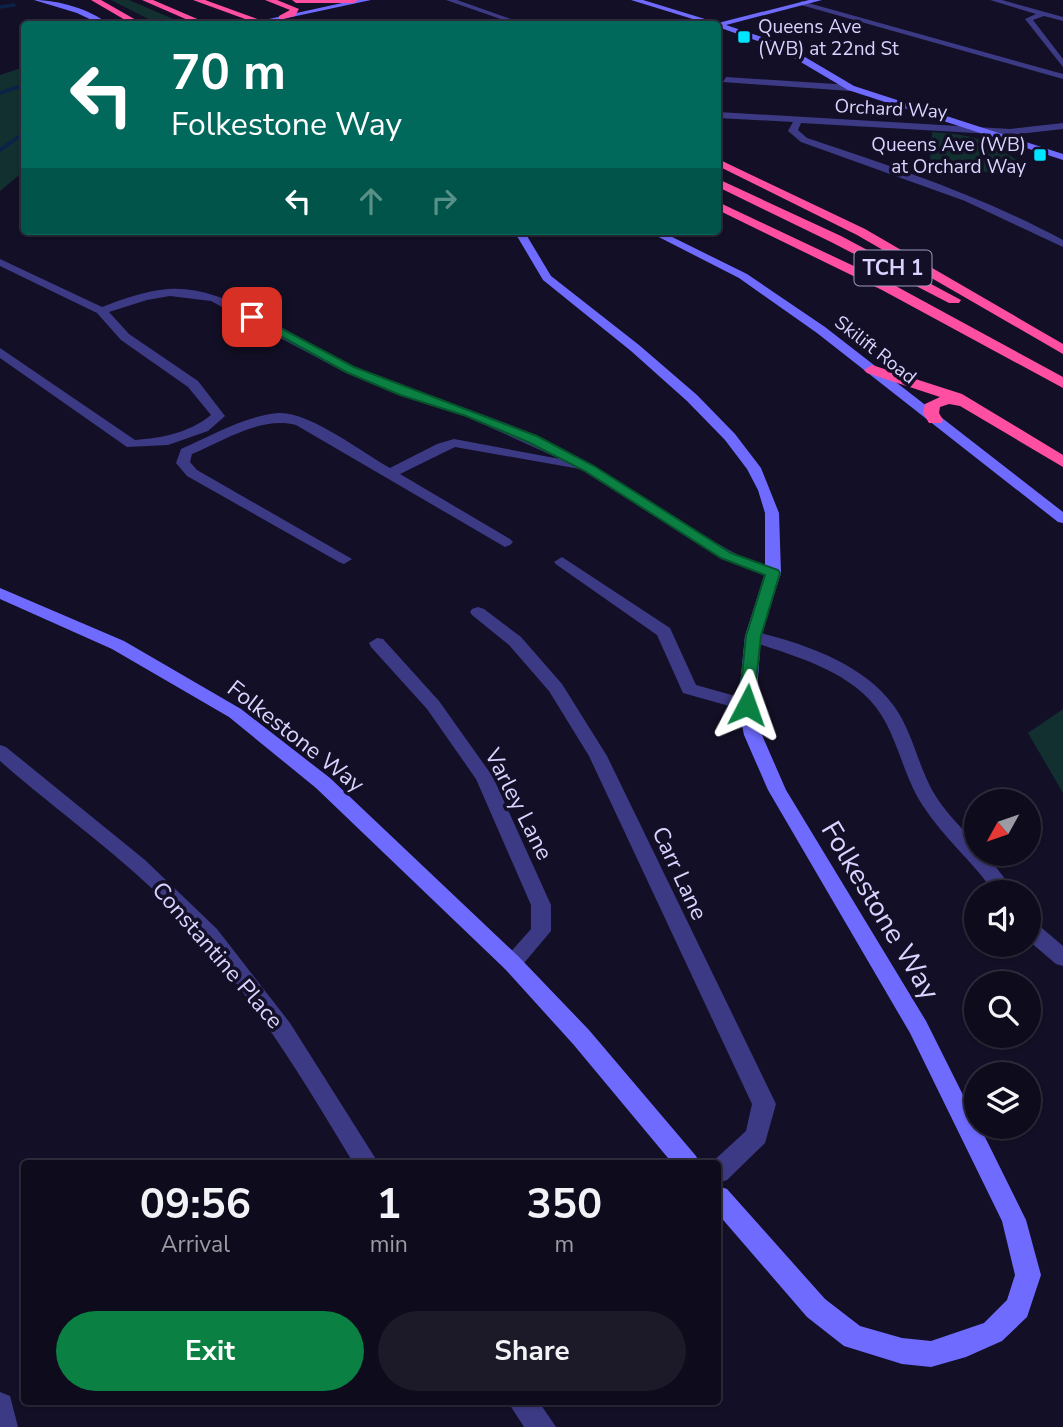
<!DOCTYPE html>
<style>
body{margin:0;font-family:"Nunito Sans",sans-serif;background:#1c1929;color:#f1f3f6;height:100vh;display:flex;flex-direction:column;font-size:26px;white-space:nowrap}
*{box-sizing:border-box;margin:0}
p{font-size:23px;color:#9b9ba3}
.icon{flex:none;width:38px;height:38px;fill:none;stroke:currentColor;stroke-width:2;stroke-linecap:round;stroke-linejoin:round}
.map{position:relative;flex:1;overflow:hidden}
.side{position:absolute;left:21px;top:1160px;width:700px;height:245px;display:flex;flex-direction:column;background:#0e0b1c;border-radius:7px;box-shadow:0 2px 5px #0004,0 0 0 2px #2e2b3b}
.side>*{flex:none}
.hud{position:absolute;left:21px;top:21px;width:700px;height:214px;border-radius:7px;box-shadow:0 2px 5px #0004,0 0 0 2px #2e2b3b;background:#00695c;color:#fff;overflow:hidden}
.needle{width:46px;rotate:230deg}
.tools{position:absolute;left:964px;top:789px;display:grid;gap:14px}
.tools a{display:grid;place-items:center;width:77px;height:77px;border-radius:50%;background:#0e0b1c;box-shadow:0 2px 5px #0004,0 0 0 2px #2e2b3b;font-size:35px}
.pin{position:absolute;display:grid;place-items:center;width:60px;height:60px;color:#fff;margin:-30px;border-radius:14px;box-shadow:0 4px 10px #0006}
.me{position:absolute;width:77px;margin:-38px;rotate:4deg;stroke-linejoin:round;filter:drop-shadow(0 0 5px #0008)}
.turn{display:flex;align-items:center;gap:24px;height:147px;padding:0 35px;font-size:32px}
.turn .icon{width:91px;height:91px;stroke-width:2.5}
.turn b{display:block;font-size:49px;line-height:60px}
.lanes{display:flex;align-items:center;height:66px;padding:0 35px;background:#0003;justify-content:center;gap:35px;direction:ltr}
.lanes .off{opacity:.35}
.eta{display:flex;justify-content:space-evenly;align-items:center;height:119px;text-align:center}
.eta b{font-size:42px;font-weight:700;line-height:49px}
.cta{display:flex;gap:14px;margin-top:auto;padding:14px 35px}
.cta a{flex:1;height:80px;border-radius:42px;background:#0b8043;color:#fff;font-size:28px;font-weight:700;line-height:80px;text-align:center}
.cta a+a{background:#1c1929;color:#f1f3f6}
.map>svg:first-child{display:block}
.green{fill:#12302f}
.lines{fill:none;stroke-linecap:round;stroke-linejoin:round}
.stream{stroke:#0c2248;stroke-width:3.5}
.street{fill:#3d3a85;fill-rule:evenodd}
.secondary{fill:#6f6bff;fill-rule:evenodd}
.highway{fill:#ff4fa3;fill-rule:evenodd}
.route{fill:#0b8043;stroke:#07532c;stroke-width:2}
.poi-dot{fill:#00e5ff;stroke:#130f26;stroke-width:2.5}
.labels{text-anchor:middle;stroke-width:7;stroke-linejoin:round;paint-order:stroke}
.far-poi-label{font-size:19px;fill:#d9d4ff;stroke:#130f26;text-anchor:start}
.far-street-label{font-size:19px;fill:#d9d4ff;stroke:#130f26}
.shield{fill:#130f26;stroke:#9e99be;stroke-width:2}
.shield-label{font-size:21px;font-weight:bold;fill:#d9d4ff}
.street-label{font-size:23px;fill:#d9d4ff;stroke:#130f26}
.near-street-label{font-size:28px;fill:#d9d4ff;stroke:#130f26}
</style>
<div class="map">
<svg width="1063" height="1427" viewBox="0 0 1063 1427">
<rect width="100%" height="100%" fill="#130f26"/>
<!-- green -->
<path class="green" d="M 111,0 L 129,0 L 185,24 L 158,24 Z
M 24,67 L 24,171 L 0,191 L 0,75 Z
M 932,132 C 968,134 991,139 1020,163 L 996,174 L 930,160 Z
M 1063,709 L 1063,793 L 1028,733 Z"/>
<g class="lines">
<!-- stream -->
<path class="stream" d="M 0,7 L 14,5
M 0,93 L 24,85
M 0,150 L 24,133"/>
<!-- street -->
<path class="street" d="M 446,0 L 457,0 L 525,24 L 515,24 Z
M 990,0 L 1002,0 L 1063,17 L 1063,21 L 1044,16 L 1033,20 L 1063,59 L 1063,67 L 1025,19 L 1036,14 Z
M 801,1 L 1063,74 L 1063,79 L 801,5 Z
M 409,19 L 422,22 L 423,24 L 406,23 Z
M 726,77 L 851,85 L 855,88 L 851,91 L 723,82 Z
M 718,112 L 1010,129 L 1063,123 L 1063,129 L 1010,135 L 801,123 L 798,130 L 807,138 C 895,167 981,196 1063,240 L 1063,247 L 965,201 L 801,142 L 788,131 L 793,122 L 718,118 Z
M 0,259 L 102,307 C 123,299 145,291 168,289 C 229,284 300,343 356,368 C 415,395 479,409 538,437 C 606,469 664,514 729,550 C 744,559 762,564 778,570 L 781,573 L 773,578 L 721,558 L 580,469 L 455,447 L 400,474 L 510,539 L 513,542 L 510,545 L 505,547 L 296,425 C 261,416 225,440 192,454 L 190,462 L 197,470 L 352,559 L 344,564 L 339,562 L 187,476 L 176,463 L 181,449 C 211,436 245,416 278,413 C 309,411 363,453 390,468 L 437,444 L 454,439 L 560,459 L 465,416 L 399,395 L 346,373 L 211,301 L 170,296 L 147,300 L 109,312 L 129,334 L 198,381 L 225,416 L 208,431 L 168,445 L 127,447 L 0,358 L 0,348 L 135,440 C 162,438 189,433 211,415 L 188,387 L 121,340 L 97,313 L 0,266 Z
M 562,557 L 670,628 L 696,685 L 753,701 L 756,705 L 753,709 L 747,711 L 683,693 L 657,635 L 557,565 L 554,562 Z
M 478,607 L 484,609 L 521,637 L 562,684 L 607,756 L 776,1104 L 765,1143 L 727,1180 L 718,1183 L 718,1164 L 710,1164 L 746,1131 L 752,1104 L 589,756 L 549,691 L 509,645 L 472,615 L 470,612 L 472,609 Z
M 753,631 C 802,643 863,663 894,706 C 912,731 917,762 932,790 C 943,810 961,827 976,844 L 976,854 L 986,854 L 1015,892 L 994,892 C 973,862 943,837 923,806 C 906,780 900,750 886,723 C 860,672 796,657 747,640 L 745,636 L 747,632 Z
M 377,638 L 383,639 L 439,701 L 493,777 L 551,905 L 551,931 L 519,969 L 512,971 L 505,969 L 501,963 L 531,929 L 531,905 L 476,779 L 427,709 L 371,647 L 369,643 Z
M 0,745 L 6,747 L 145,860 L 217,929 L 290,1023 L 379,1164 L 354,1164 C 301,1076 248,988 177,913 C 123,857 58,812 0,761 Z
M 1029,921 L 1036,923 L 1063,946 L 1063,966 L 1056,964 L 1029,941 Z
M 0,1392 L 10,1396 L 18,1427 L 0,1427 Z
M 508,1402 L 539,1402 L 556,1427 L 524,1427 Z"/>
<!-- secondary -->
<path class="secondary" d="M 34,0 C 59,0 89,9 109,24 L 100,24 L 77,13 Z
M 356,0 L 371,0 L 259,24 L 246,24 Z
M 631,0 L 643,0 L 718,23 L 809,0 L 822,0 L 726,25 L 783,44 L 854,86 L 1063,154 L 1063,160 L 848,90 L 777,48 L 718,27 L 718,24 L 709,24 Z
M 514,231 L 524,231 L 551,276 L 639,345 L 697,395 L 735,434 L 761,468 L 779,513 L 781,573 L 761,636 L 756,705 L 762,735 L 786,790 L 926,1021 L 976,1121 L 976,1127 L 980,1127 L 1026,1220 L 1041,1275 L 1027,1317 L 1002,1341 L 966,1357 L 931,1367 L 902,1364 L 844,1346 L 807,1317 L 718,1214 L 718,1186 L 727,1189 L 825,1299 L 860,1326 L 902,1338 L 931,1341 L 984,1323 L 1007,1300 L 1015,1275 L 1002,1221 L 910,1033 L 768,790 L 744,735 L 738,705 L 745,636 L 765,573 L 765,513 L 758,490 L 747,469 L 725,440 L 687,401 L 631,351 L 543,280 Z
M 647,231 L 660,231 L 747,274 L 825,327 L 1063,512 L 1063,523 L 1058,522 L 817,333 L 739,278 Z
M 0,588 L 124,641 L 241,709 L 330,778 L 519,957 L 589,1030 L 696,1156 L 700,1164 L 673,1164 L 573,1044 L 505,969 L 316,788 L 229,717 L 112,649 L 0,599 Z"/>
<!-- highway -->
<path class="highway" d="M 91,0 L 101,0 L 143,24 L 132,24 Z
M 142,0 L 153,0 L 209,24 L 197,24 Z
M 193,0 L 205,0 L 271,24 L 259,24 Z
M 265,0 L 277,0 L 299,9 L 295,16 L 279,20 L 279,16 L 290,10 Z
M 292,0 L 358,0 L 354,3 L 296,3 Z
M 718,159 L 865,229 L 1063,344 L 1063,354 L 857,235 L 718,166 Z
M 718,179 L 841,236 L 961,300 L 959,303 L 949,303 L 831,242 L 718,187 Z
M 718,202 L 892,284 L 1063,377 L 1063,388 L 882,290 L 718,210 Z
M 872,365 L 962,394 L 1063,455 L 1063,467 L 960,406 L 949,404 L 940,407 L 939,413 L 943,420 L 941,423 L 929,423 L 923,413 L 925,404 L 940,397 L 867,373 L 864,370 Z"/>
</g>
<!-- route -->
<path class="route" d="M 249,315 L 256,315 L 354,367 L 537,436 L 594,466 L 731,553 L 778,570 L 780,573 L 761,636 L 753,709 L 742,709 L 739,705 L 746,636 L 765,575 L 721,558 L 585,471 L 528,442 L 466,416 L 400,395 L 346,372 L 249,319 Z"/>
<!-- markers -->
<g class="poi-dot">
<rect x="737" y="30" width="14" height="14" rx="3.5"/>
<rect x="1033" y="148" width="14" height="14" rx="3.5"/>
</g>
<g class="labels">
<!-- far-poi labels -->
<g class="far-poi-label">
<text x="758" y="33">Queens Ave<tspan x="758" dy="22">(WB) at 22nd St</tspan></text>
<text x="1026" y="151" text-anchor="end">Queens Ave (WB)<tspan x="1026" dy="22">at Orchard Way</tspan></text>
</g>
<!-- far-street labels -->
<g class="far-street-label">
<text transform="translate(891 108) rotate(3)" y="7">Orchard Way</text>
<text transform="translate(876 349) rotate(38)" y="7">Skilift Road</text>
</g>
<!-- shield labels -->
<rect class="shield" x="854.5" y="250.5" width="77" height="35" rx="5"/>
<g class="shield-label">
<text x="893" y="275">TCH 1</text>
</g>
<!-- street labels -->
<g class="street-label">
<text transform="translate(296 736) rotate(38)" y="8">Folkestone Way</text>
<text transform="translate(519 804) rotate(63)" y="8">Varley Lane</text>
<text transform="translate(680 873) rotate(65)" y="8">Carr Lane</text>
<text transform="translate(218 955) rotate(49)" y="8">Constantine Place</text>
</g>
<!-- near-street labels -->
<g class="near-street-label">
<text transform="translate(881 910) rotate(59)" y="10">Folkestone Way</text>
</g>
</g>
</svg>
<div class="tools">
<a><svg class="needle" viewBox="-14 -14 28 28"><path d="M0-13l5 13h-10z" fill="#e53935"/><path d="M0 13l5-13h-10z" fill="#9b9ba3"/></svg></a>
<a><svg class="icon" aria-label="sound" viewBox="0 0 24 24"><path d="M4 9h4l5-4v14l-5-4H4zM17 9q2 3 0 6"/></svg></a>
<a><svg class="icon" aria-label="search" viewBox="0 0 24 24"><circle cx="10" cy="10" r="6"/><path d="M15 15l6 6"/></svg></a>
<a><svg class="icon" aria-label="layers" viewBox="0 0 24 24"><path d="M12 4l9 5-9 5-9-5zM3 14l9 5 9-5"/></svg></a>
</div>
<div class="pin" style="left:252px;top:317px;background:#d93025"><svg class="icon" aria-label="arrive" viewBox="0 0 24 24"><path d="M6 21V4h12l-3 4 3 4H6"/></svg></div>
<svg class="me" style="left:747px;top:705px" viewBox="-20 -20 40 40"><path d="M0-17L14 15 0 8-14 15z" fill="#0b8043" stroke="#fff" stroke-width="4"/></svg>
<div class="hud">
<div class="turn"><svg class="icon" aria-label="left" viewBox="0 0 24 24"><path d="M17 20v-9H6M10 6l-5 5 5 5"/></svg><div><b>70 m</b>Folkestone Way</div></div>
<div class="lanes"><svg class="icon" aria-label="left" viewBox="0 0 24 24"><path d="M17 20v-9H6M10 6l-5 5 5 5"/></svg><svg class="icon off" aria-label="ahead" viewBox="0 0 24 24"><path d="M12 20V5M6 11l6-6 6 6"/></svg><svg class="icon off" aria-label="right" viewBox="0 0 24 24"><path d="M7 20v-9h11M14 6l5 5-5 5"/></svg></div>
</div>
<section class="side">
<div class="eta">
<div><b>09:56</b><p>Arrival</p></div>
<div><b>1</b><p>min</p></div>
<div><b>350</b><p>m</p></div>
</div>
<div class="cta"><a>Exit</a><a>Share</a></div>
</section>
</div>
